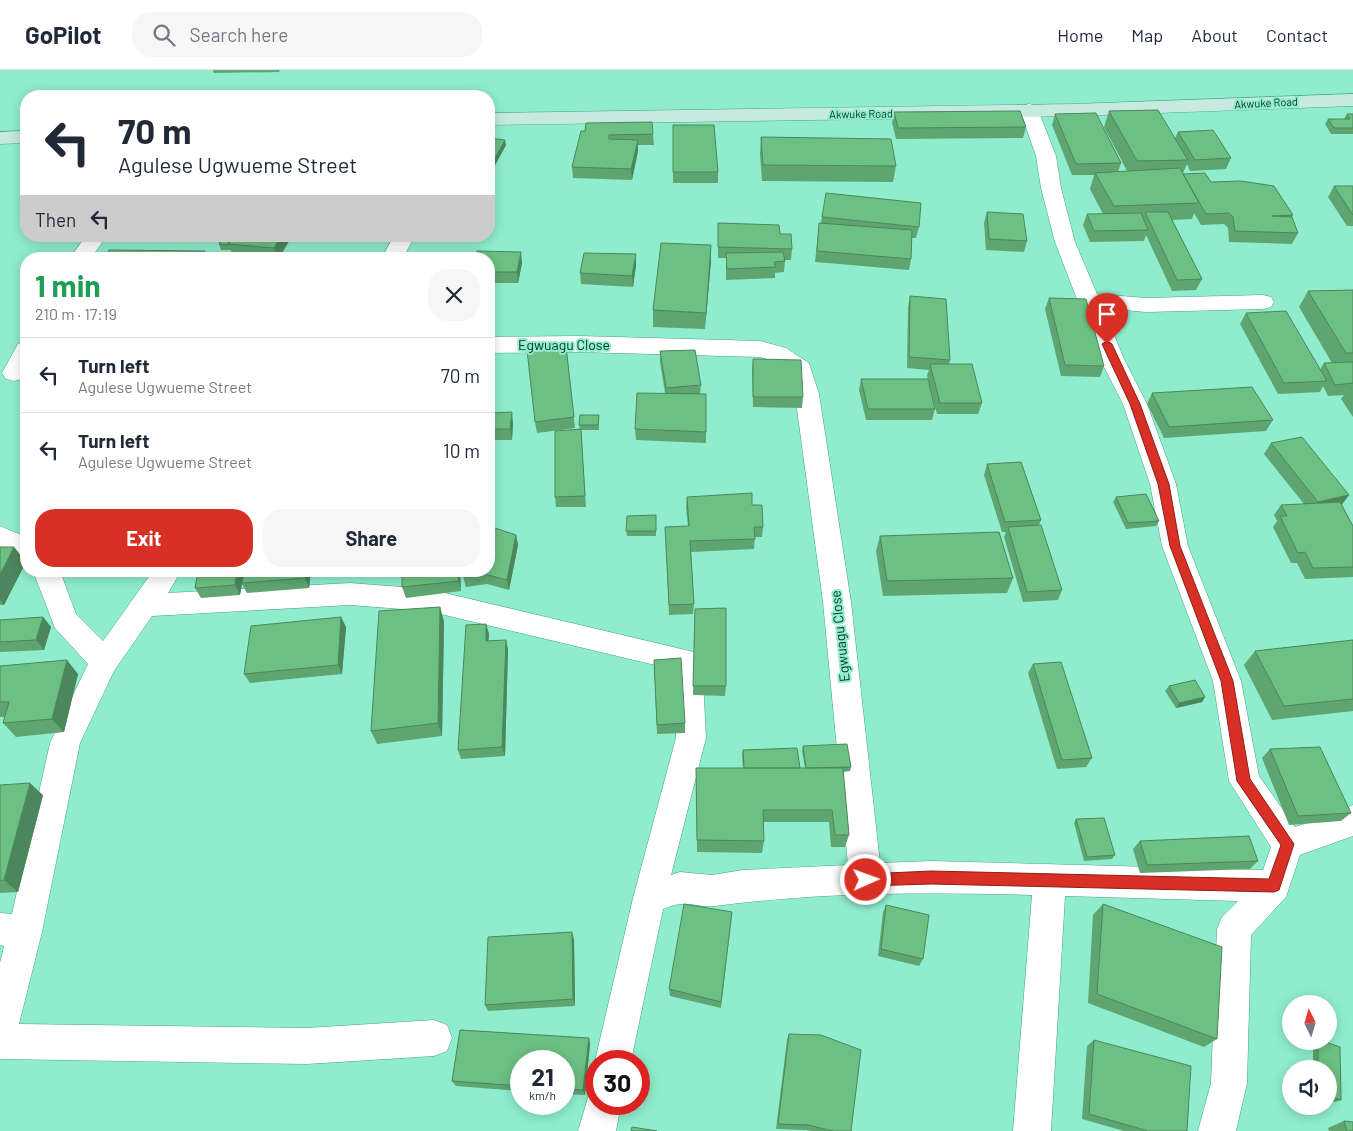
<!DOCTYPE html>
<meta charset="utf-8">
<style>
body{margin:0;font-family:Barlow,sans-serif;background:#f6f6f7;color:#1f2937;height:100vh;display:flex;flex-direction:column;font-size:19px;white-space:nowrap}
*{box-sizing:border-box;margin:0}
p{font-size:16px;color:#747a83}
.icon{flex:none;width:28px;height:28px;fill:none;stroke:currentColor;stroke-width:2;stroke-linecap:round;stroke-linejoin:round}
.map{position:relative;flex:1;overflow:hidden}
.sheet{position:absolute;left:20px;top:182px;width:475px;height:325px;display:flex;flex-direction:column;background:#fff;border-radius:20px;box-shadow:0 2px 12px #0003}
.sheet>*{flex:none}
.banner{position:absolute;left:20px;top:20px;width:475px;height:152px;border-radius:20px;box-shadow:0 2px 12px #0003;background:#fff;color:#1f2937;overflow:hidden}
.needle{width:32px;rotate:355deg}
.controls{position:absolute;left:1282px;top:925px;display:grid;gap:10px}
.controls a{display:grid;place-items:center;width:55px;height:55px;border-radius:50%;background:#fff;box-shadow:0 2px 12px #0003;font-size:25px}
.speed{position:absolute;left:510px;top:980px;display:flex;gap:10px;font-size:25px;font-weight:700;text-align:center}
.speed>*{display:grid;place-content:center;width:65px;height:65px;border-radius:50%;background:#fff;box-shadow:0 2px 12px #0003;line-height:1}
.speed small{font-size:12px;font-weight:400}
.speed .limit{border:8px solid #d22;background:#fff;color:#111}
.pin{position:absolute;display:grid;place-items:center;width:42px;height:42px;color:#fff;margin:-51px -21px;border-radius:50% 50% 50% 0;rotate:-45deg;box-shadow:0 0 5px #0007}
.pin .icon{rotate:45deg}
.me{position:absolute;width:55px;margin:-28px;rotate:88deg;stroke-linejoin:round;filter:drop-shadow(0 0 4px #0008)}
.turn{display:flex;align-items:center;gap:18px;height:105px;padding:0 15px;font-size:22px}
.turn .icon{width:65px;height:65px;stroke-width:2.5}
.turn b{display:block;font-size:35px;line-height:42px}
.then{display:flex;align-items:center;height:48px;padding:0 15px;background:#0003;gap:10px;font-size:19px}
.round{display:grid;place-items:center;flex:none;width:52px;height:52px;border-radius:20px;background:#f6f6f7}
.headline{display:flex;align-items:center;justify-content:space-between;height:85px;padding:0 15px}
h1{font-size:30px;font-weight:700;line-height:38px;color:#1e9e55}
.button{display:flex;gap:10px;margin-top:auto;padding:10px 15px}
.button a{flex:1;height:58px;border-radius:20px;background:#d93025;color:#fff;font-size:20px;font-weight:700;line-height:58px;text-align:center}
.button a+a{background:#f6f6f7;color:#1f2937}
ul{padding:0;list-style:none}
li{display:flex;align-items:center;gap:15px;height:75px;padding:0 15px;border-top:1px solid #e0e1e3}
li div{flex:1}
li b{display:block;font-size:19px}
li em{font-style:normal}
header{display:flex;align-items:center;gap:30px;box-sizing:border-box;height:70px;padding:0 25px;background:#fff;border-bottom:1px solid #e0e1e3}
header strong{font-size:24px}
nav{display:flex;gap:28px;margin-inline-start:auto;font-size:18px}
.search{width:350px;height:45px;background:#f6f6f7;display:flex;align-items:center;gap:12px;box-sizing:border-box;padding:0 18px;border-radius:20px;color:#747a83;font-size:19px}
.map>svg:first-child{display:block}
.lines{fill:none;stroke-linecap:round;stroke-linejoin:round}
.minor-casing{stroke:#45a488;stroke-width:1}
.secondary-casing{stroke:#45a488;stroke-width:1}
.minor{fill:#fff;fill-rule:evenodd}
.secondary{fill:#c6eae0;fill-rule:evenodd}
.wall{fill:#5ea571}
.shaded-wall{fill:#4c865c}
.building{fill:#6dc083;stroke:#4c865c}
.route{fill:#d93025;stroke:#8d1f18}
.labels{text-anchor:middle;stroke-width:4;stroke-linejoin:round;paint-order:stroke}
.far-street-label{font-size:11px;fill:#0b3529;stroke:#8fedce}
.street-label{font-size:14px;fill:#0b3529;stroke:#8fedce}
</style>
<header>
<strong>GoPilot</strong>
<div class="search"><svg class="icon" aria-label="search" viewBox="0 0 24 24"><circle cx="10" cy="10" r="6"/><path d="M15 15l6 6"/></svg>Search here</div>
<nav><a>Home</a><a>Map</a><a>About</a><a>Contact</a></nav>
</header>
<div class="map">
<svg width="1353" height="1061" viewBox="0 0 1353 1061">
<rect width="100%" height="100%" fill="#8fedce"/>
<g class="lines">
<!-- minor casing -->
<g class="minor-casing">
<path id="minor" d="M 1029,34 L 1036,36 L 1038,40 L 1056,86 L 1061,118 L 1075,172 L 1097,224 L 1146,228 L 1263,225 L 1271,227 L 1274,232 L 1271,237 L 1263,239 L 1146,242 L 1103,238 L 1124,289 L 1147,334 L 1176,414 L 1188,476 L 1241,611 L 1259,706 L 1295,757 L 1324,748 L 1353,735 L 1353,766 L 1300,785 L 1286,827 L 1251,865 L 1247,1013 L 1236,1061 L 1198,1061 L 1211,1013 L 1217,859 L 1222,847 L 1238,831 L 1065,826 L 1051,1061 L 1013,1061 L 1032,825 C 927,822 820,822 715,836 C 704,838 692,833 681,834 C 675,834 669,837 663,839 L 631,991 L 596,991 L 596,994 L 595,991 L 633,828 L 676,668 L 675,609 L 672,599 L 428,541 L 350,535 L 152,546 L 114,601 L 80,673 L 42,862 L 19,954 L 307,958 L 434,950 L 447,955 L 452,968 L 447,981 L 434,986 L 307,994 L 0,989 L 0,893 L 4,876 L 0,875 L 0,843 L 12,844 L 50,673 L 88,594 L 55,558 L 33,501 L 60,501 L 76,544 L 103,571 L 153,501 L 181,501 L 168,523 L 350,513 L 428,519 L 694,582 L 703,609 L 706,668 L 671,805 L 680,802 L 712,805 L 743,800 L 848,795 L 823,532 L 795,324 L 790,303 L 770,290 L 760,287 L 579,282 L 489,283 L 489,267 L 579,266 L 760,271 L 786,278 L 809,293 L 819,324 L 851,532 L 880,793 L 931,791 L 1263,800 L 1271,777 L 1229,711 L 1213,611 L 1162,476 L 1150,414 L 1123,334 L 1100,289 L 1055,172 L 1041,118 L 1036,86 L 1020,40 L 1022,36 Z
M 86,166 L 107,166 L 90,189 L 69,189 Z
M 394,166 L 415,166 L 402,189 L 381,189 Z
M 26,271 L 26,302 L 22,309 L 14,311 L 6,309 L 2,303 L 18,274 Z
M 0,456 L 26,467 L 26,489 L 0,478 Z
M 596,1018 L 596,1034 L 621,1034 L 616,1061 L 578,1061 L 590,1021 Z"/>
</g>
<!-- secondary casing -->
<g class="secondary-casing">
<path id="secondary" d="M 1353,24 L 1353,36 L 1073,46 L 489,55 L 489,43 L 1073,34 Z
M 26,61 L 26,73 L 0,74 L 0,62 Z"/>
</g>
<!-- minor -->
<use href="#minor" class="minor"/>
<!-- secondary -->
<use href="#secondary" class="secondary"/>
</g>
<!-- wall -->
<path class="wall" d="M 213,0 L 280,0 L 279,2 L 214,3 Z
M 1109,41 L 1175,68 L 1178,62 L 1231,88 L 1226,99 L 1190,101 L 1187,94 L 1183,103 L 1183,104 L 1211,112 L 1293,145 L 1292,147 L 1298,163 L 1292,174 L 1229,172 L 1228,158 L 1224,154 L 1201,155 L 1194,143 L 1192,149 L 1172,150 L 1202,209 L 1196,220 L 1172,221 L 1146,165 L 1144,171 L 1090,172 L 1083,155 L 1087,144 L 1103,144 L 1090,119 L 1094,105 L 1072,105 L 1052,55 L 1055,44 L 1121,93 L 1118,102 L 1127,101 L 1104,57 Z
M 894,42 L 1026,57 L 1023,68 L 896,69 L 892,53 Z
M 1347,44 L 1353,44 L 1353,64 L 1331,64 L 1325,54 L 1328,49 L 1344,49 Z
M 673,55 L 718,102 L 718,113 L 673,113 Z
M 581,61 L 653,64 L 654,75 L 638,75 L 638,81 L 632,110 L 573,108 L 572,97 Z
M 761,67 L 896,96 L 893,112 L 762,111 L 760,84 Z
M 489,68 L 506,75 L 494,97 L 489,97 Z
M 1334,116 L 1353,116 L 1353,156 L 1347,156 L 1328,127 Z
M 987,142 L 1027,171 L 1024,182 L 986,180 L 984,153 Z
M 822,147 L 919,157 L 916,168 L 912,168 L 911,189 L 909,200 L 815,192 L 818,164 L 821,153 Z
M 718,153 L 780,164 L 792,179 L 791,190 L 785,190 L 784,202 L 775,203 L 775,208 L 726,210 L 726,188 L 718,188 Z
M 223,166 L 292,166 L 279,189 L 232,185 L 231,180 L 221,180 L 219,174 Z
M 636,184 L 636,195 L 633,217 L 581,214 L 580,203 Z
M 489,189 L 522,193 L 518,213 L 489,213 Z
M 711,191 L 705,259 L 653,257 L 653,240 Z
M 1353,220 L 1353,347 L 1341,329 L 1344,325 L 1328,326 L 1323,316 L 1320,322 L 1278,324 L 1240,254 L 1246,243 L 1320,300 L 1324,293 L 1332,293 L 1299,237 L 1308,221 Z
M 910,226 L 950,290 L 949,294 L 982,333 L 978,344 L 937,344 L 927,305 L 929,300 L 907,298 L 908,237 Z
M 1049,228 L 1104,296 L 1100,307 L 1061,306 L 1045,239 Z
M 566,276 L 575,358 L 537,363 L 535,352 Z
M 660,281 L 701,315 L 700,324 L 706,324 L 706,373 L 636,370 L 635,359 L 665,323 L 660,292 Z
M 753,289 L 803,327 L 802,338 L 753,337 L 752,300 Z
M 861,309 L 935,339 L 932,350 L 866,350 L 859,320 Z
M 1152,323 L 1273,350 L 1266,361 L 1164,368 L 1147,334 Z
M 489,343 L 513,353 L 512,370 L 489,370 Z
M 599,345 L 599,360 L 581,360 L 586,437 L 556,437 L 555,427 L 580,359 L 579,355 Z
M 1271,373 L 1349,425 L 1342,435 L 1353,456 L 1353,507 L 1305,509 L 1297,493 L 1291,493 L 1273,457 L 1277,451 L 1274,445 L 1281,435 L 1304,434 L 1264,384 Z
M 987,394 L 1041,450 L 1039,455 L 1062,520 L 1058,530 L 1023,532 L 1004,467 L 1006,462 L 1002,462 L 984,405 Z
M 687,427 L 752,435 L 763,457 L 762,467 L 755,467 L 754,479 L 691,482 L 694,534 L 693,544 L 669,545 L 666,467 L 688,456 L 686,438 Z
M 1116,427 L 1159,451 L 1156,456 L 1126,459 L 1113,432 Z
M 656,445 L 656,466 L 627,466 L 626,461 Z
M 516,465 L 518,475 L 509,520 L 487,514 L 466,517 L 463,506 Z
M 880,466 L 1013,508 L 1007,523 L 883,526 L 876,481 Z
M 0,477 L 14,477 L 26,492 L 4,535 L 0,535 Z
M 311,501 L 309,518 L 247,523 L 242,514 L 240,525 L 201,528 L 195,518 Z
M 402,501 L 460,501 L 461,521 L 406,528 L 402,517 Z
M 440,537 L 444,552 L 442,666 L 377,674 L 371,661 Z
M 695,539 L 726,616 L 725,626 L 693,625 Z
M 43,547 L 51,557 L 44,580 L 0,582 L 0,550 Z
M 341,547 L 346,557 L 342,604 L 250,613 L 244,604 Z
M 486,554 L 489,564 L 488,571 L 508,579 L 505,686 L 461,689 L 458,680 Z
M 1353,570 L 1353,641 L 1272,650 L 1244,595 L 1255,581 Z
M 654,590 L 685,653 L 685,663 L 657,664 Z
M 1033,594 L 1092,688 L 1086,697 L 1057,699 L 1028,603 Z
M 0,596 L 78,604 L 64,662 L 16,667 L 3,653 L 5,647 L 0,647 Z
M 1169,616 L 1205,627 L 1202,632 L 1176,638 L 1165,621 Z
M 803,676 L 851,697 L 850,701 L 843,702 L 849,765 L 845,777 L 831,777 L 829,752 L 763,752 L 764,771 L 762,783 L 697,782 L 696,698 L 743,698 L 742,684 L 743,680 L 800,698 L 805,698 L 802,681 Z
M 1270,679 L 1351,743 L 1341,751 L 1289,755 L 1262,688 Z
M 0,715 L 43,725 L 18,822 L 0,823 Z
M 1076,749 L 1115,785 L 1112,789 L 1084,791 L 1074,753 Z
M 1140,771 L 1258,791 L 1250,799 L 1140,803 L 1133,779 Z
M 1103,834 L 1217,969 L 1204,977 L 1088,933 L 1093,845 Z
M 886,835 L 923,889 L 919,896 L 878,886 L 883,842 Z
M 732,842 L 721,938 L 670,926 L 669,919 Z
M 574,869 L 575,936 L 488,941 L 485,935 Z
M 460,960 L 589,968 L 590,974 L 585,1025 L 564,1024 L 564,991 L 521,991 L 521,1021 L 456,1016 L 452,1011 Z
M 789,964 L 851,1061 L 811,1061 L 806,1060 L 776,1059 L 787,970 Z
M 1094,970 L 1187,1061 L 1124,1061 L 1082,1049 L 1087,976 Z
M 1316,971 L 1323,971 L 1341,1030 L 1335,1032 L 1329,1030 L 1329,999 L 1313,999 L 1313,973 Z
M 1344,1051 L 1353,1061 L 1329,1061 L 1328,1058 Z"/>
<!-- shaded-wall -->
<path class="shaded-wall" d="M 505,70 L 506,75 L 494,97 L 493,92 Z
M 638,70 L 638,81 L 632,110 L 631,99 Z
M 281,166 L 292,166 L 278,189 L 274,178 Z
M 711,175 L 711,191 L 705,259 L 706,243 Z
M 205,181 L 208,189 L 202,189 Z
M 521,182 L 522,193 L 518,213 L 517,202 Z
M 636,184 L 636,195 L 633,217 L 632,206 Z
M 512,342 L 513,353 L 512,370 L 510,359 Z
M 1349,425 L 1341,435 L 1311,442 L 1318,432 Z
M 516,465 L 518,475 L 509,520 L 507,510 Z
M 14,477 L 26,492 L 4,535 L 0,530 L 0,505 Z
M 237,501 L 244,501 L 240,525 L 235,515 Z
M 306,501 L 311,501 L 309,518 L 305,508 Z
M 458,501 L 460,501 L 461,521 L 459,511 Z
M 440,537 L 444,552 L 442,666 L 438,653 Z
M 43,547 L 51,557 L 44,580 L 36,570 Z
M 341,547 L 346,557 L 342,604 L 338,595 Z
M 486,554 L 489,564 L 488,580 L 486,571 Z
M 506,570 L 508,579 L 505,686 L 502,677 Z
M 67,590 L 78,604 L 64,662 L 52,649 Z
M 1205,627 L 1202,632 L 1176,638 L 1179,633 Z
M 30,713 L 43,725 L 18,822 L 4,810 Z
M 572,862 L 574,869 L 575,936 L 573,929 Z
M 589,968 L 590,974 L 585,1025 L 583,1020 Z"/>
<!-- building -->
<path class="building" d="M 1158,40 L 1188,90 L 1137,91 L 1109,41 Z
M 1020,41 L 1026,57 L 898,58 L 894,42 Z
M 1096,43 L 1121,93 L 1076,94 L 1055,44 Z
M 1347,44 L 1353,44 L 1353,58 L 1334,58 L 1328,49 L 1350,49 Z
M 652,52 L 653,64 L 609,65 L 609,69 L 638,70 L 631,99 L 572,97 L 581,61 L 585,61 L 586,53 Z
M 673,55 L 714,55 L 718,102 L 673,102 Z
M 1213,60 L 1231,88 L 1195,90 L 1178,62 Z
M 761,67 L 891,69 L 896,96 L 763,95 Z
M 489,68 L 505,70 L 493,92 L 489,91 Z
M 1180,98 L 1199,133 L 1114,136 L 1095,103 Z
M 1205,103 L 1211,112 L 1241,111 L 1274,116 L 1293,145 L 1272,146 L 1292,147 L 1298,163 L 1235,161 L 1233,147 L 1229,143 L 1206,144 L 1183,104 Z
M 1334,116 L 1353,116 L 1353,145 Z
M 826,123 L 921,133 L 919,157 L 822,147 Z
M 987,142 L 1023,144 L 1027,171 L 989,169 Z
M 1145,142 L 1168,142 L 1202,209 L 1177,210 Z
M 1141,143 L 1148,160 L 1094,161 L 1087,144 Z
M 718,153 L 779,155 L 780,164 L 791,164 L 792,179 L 718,177 Z
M 819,153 L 912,160 L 911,189 L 817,181 Z
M 223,166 L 233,166 L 228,175 L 219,174 Z
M 233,166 L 281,166 L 274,178 L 228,174 Z
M 661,173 L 711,175 L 706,243 L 653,240 Z
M 109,180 L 205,181 L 202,189 L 104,189 Z
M 477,181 L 521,182 L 517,202 L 489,202 L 489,189 L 476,189 Z
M 783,182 L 785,191 L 774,192 L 776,197 L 727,199 L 726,183 Z
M 351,183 L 350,189 L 293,189 L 294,184 Z
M 584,183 L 636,184 L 632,206 L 580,203 Z
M 1353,220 L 1353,283 L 1346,283 L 1308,221 Z
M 910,226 L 946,229 L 950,290 L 909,287 Z
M 1049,228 L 1086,229 L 1104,296 L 1065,295 Z
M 1286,241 L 1327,311 L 1284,313 L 1246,243 Z
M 566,276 L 574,347 L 535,352 L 527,280 Z
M 695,280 L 701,315 L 666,318 L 660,281 Z
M 753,289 L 801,290 L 803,327 L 753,327 Z
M 1353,292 L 1353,313 L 1335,315 L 1324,293 Z
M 930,294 L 972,294 L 982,333 L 940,333 Z
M 861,309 L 928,309 L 935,339 L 868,339 Z
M 1252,317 L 1273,350 L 1169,357 L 1152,323 Z
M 637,323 L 706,324 L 706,362 L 635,359 Z
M 512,342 L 510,359 L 489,359 L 489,343 Z
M 580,345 L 599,345 L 598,355 L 579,355 Z
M 581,359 L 585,426 L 555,427 L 555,361 Z
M 1302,367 L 1349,425 L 1318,432 L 1271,373 Z
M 1021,392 L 1041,450 L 1005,452 L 987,394 Z
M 752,423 L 752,435 L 762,435 L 763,457 L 754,457 L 755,469 L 690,471 L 694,534 L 669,535 L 665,457 L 689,456 L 687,427 Z
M 1146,424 L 1159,451 L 1128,453 L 1116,427 Z
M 1340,432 L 1353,456 L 1353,497 L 1313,498 L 1305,482 L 1298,483 L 1280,446 L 1287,446 L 1281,435 Z
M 656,445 L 656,461 L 626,461 L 627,446 Z
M 1041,455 L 1062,520 L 1027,522 L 1008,457 Z
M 489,457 L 492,457 L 516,465 L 507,510 L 484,504 L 463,506 L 464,501 L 489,501 Z
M 999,462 L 1013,508 L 887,511 L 880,466 Z
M 0,477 L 14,477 L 0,505 Z
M 198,501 L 237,501 L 235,515 L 195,518 Z
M 244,501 L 306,501 L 305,508 L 242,513 Z
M 402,501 L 458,501 L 459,511 L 402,517 Z
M 440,537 L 438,653 L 371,661 L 379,541 Z
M 726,538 L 726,616 L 693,616 L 695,539 Z
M 43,547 L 36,570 L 0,572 L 0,550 Z
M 341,547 L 338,595 L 244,604 L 251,556 Z
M 486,554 L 486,571 L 506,570 L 502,677 L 458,680 L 466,555 Z
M 1353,570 L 1353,629 L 1284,636 L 1255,581 Z
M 681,588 L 685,653 L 657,655 L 654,590 Z
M 67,590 L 52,649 L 3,653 L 9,632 L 0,632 L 0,596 Z
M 1061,592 L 1092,688 L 1062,690 L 1033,594 Z
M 1195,610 L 1205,627 L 1179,633 L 1169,616 Z
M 847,674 L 851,697 L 806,698 L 803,676 Z
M 1320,677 L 1351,743 L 1298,746 L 1270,679 Z
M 797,678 L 800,698 L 744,698 L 743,680 Z
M 696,698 L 843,698 L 849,765 L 835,765 L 832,740 L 763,740 L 764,771 L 697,770 Z
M 30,713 L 4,810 L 0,811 L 0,715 Z
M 1104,748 L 1115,785 L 1087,787 L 1076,749 Z
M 1249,766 L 1258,791 L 1147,795 L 1140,771 Z
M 684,834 L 732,842 L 721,932 L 669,919 Z
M 1103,834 L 1222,877 L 1217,969 L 1097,924 Z
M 886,835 L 929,845 L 923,889 L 881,879 Z
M 572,862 L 573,929 L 485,935 L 488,867 Z
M 460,960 L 589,968 L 583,1020 L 564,1019 L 564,991 L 521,991 L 521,1016 L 452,1011 Z
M 789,964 L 821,965 L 861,980 L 851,1061 L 833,1061 L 808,1055 L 778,1054 Z
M 1094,970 L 1191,996 L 1187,1061 L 1148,1061 L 1089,1044 Z
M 1318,971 L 1323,971 L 1340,977 L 1341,1030 L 1329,1026 L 1329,999 L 1318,999 Z
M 1344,1051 L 1353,1052 L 1353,1061 L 1347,1061 Z
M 632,1057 L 657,1061 L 631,1061 Z"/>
<!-- route -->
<path class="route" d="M 1107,271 L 1112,274 L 1140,334 L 1169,414 L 1180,476 L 1233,611 L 1250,709 L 1294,774 L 1279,820 L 1274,822 L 931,814 L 866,816 L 861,815 L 859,810 L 861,805 L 866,804 L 931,801 L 1269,809 L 1281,775 L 1237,711 L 1221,611 L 1170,476 L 1158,414 L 1130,334 L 1102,274 Z"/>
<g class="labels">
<!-- far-street labels -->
<g class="far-street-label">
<text transform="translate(1266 33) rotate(-3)" y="4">Akwuke Road</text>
<text transform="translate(861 44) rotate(-1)" y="4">Akwuke Road</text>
</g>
<!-- street labels -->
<g class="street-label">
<text x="564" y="280">Egwuagu Close</text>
<text transform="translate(840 566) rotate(-96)" y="5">Egwuagu Close</text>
</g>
</g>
</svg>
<div class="controls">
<a><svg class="needle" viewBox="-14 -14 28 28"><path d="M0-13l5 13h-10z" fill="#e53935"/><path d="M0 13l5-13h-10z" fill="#747a83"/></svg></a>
<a><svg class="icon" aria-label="sound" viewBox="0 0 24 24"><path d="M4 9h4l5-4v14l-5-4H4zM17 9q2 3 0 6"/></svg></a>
</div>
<div class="speed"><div>21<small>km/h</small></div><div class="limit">30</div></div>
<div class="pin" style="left:1107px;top:274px;background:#d93025"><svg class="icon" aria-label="arrive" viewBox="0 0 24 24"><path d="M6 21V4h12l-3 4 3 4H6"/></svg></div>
<svg class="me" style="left:866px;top:810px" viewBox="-20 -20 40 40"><circle r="17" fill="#d93025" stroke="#fff" stroke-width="3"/><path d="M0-11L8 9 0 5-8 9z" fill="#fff"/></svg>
<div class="banner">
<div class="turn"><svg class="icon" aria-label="left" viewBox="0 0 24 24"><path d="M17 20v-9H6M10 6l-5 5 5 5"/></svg><div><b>70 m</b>Agulese Ugwueme Street</div></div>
<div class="then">Then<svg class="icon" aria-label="left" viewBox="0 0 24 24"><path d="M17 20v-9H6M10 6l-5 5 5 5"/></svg></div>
</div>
<section class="sheet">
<div class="headline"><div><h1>1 min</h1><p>210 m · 17:19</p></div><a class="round"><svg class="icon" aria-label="close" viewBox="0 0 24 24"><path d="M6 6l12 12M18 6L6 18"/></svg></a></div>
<ul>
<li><svg class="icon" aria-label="left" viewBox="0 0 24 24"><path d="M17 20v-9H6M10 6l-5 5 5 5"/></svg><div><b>Turn left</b><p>Agulese Ugwueme Street</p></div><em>70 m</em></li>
<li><svg class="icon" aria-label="left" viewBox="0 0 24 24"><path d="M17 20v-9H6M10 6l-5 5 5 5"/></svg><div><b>Turn left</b><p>Agulese Ugwueme Street</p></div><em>10 m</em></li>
</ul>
<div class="button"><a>Exit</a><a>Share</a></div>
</section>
</div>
